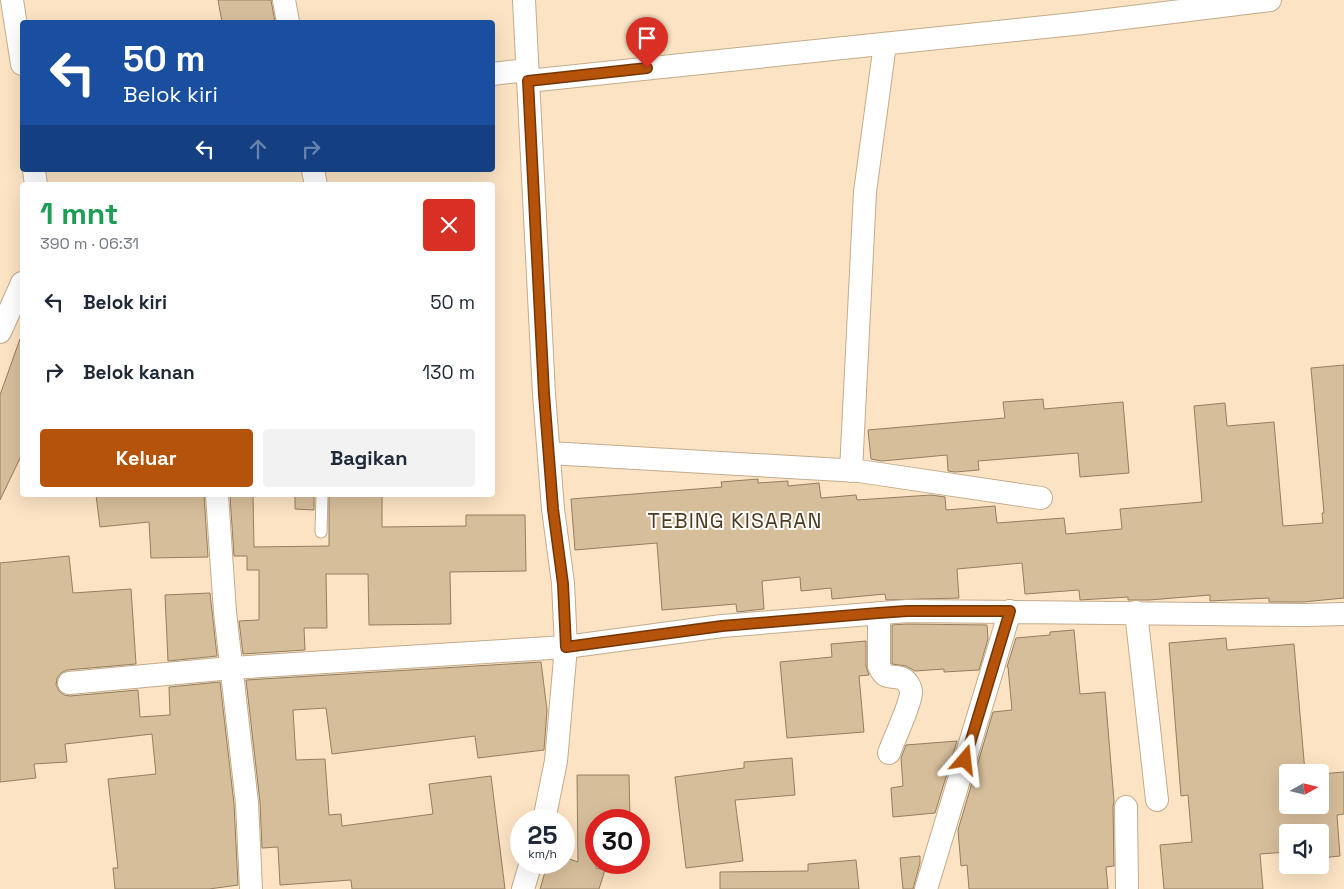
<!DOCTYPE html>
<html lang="id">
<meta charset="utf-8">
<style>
body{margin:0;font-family:"Space Grotesk",sans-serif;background:#f2f2f3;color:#1f2937;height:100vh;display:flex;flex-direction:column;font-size:19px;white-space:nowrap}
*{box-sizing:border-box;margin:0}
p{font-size:16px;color:#747a83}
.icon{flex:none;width:28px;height:28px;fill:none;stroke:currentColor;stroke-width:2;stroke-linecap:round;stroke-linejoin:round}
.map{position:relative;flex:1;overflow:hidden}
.sheet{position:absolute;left:20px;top:182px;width:475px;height:315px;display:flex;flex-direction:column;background:#fff;border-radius:5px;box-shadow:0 5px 20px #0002}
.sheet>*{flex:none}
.banner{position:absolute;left:20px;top:20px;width:475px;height:152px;border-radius:5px;box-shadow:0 5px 20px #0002;background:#1a4fa0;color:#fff;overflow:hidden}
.needle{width:32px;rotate:82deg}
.buttons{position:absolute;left:1279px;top:764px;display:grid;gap:10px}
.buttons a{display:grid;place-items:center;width:50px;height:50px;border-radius:5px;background:#fff;box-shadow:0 5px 20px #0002;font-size:25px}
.speed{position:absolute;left:510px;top:809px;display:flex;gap:10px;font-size:25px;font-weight:700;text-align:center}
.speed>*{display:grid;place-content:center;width:65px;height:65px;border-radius:50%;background:#fff;box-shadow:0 5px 20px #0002;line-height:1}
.speed small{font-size:12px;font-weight:400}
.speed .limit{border:8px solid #d22;background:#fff;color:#111}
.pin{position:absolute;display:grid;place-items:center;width:42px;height:42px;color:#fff;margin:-51px -21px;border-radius:50% 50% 50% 0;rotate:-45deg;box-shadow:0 0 5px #0007}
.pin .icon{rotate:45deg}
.me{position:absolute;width:55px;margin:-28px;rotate:17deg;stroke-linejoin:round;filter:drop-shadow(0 0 4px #0008)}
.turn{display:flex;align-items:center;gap:18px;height:105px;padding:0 20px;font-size:22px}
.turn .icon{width:65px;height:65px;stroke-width:2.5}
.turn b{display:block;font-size:35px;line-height:42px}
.lanes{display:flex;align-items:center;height:48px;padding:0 20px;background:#0003;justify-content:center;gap:25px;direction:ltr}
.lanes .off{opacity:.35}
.round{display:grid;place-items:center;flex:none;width:52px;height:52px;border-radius:5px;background:#f2f2f3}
.headline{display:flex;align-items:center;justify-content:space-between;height:85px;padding:0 20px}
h1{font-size:30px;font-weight:700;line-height:38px;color:#1e9e55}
.primary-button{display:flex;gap:10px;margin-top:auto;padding:10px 20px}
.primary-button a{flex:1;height:58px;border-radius:5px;background:#b45309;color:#fff;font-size:20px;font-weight:700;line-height:58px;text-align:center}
.primary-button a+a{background:#f2f2f3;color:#1f2937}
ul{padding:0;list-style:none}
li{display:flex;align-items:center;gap:15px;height:70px;padding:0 20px}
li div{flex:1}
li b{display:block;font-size:19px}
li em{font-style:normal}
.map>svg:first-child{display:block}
.building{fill:#d7be9b;stroke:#937e61}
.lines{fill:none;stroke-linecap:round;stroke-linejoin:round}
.lane-casing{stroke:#c2ac8d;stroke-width:13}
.street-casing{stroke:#c2ac8d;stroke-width:24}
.lane{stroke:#fff;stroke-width:11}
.street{stroke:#fff;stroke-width:22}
.route-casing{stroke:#753606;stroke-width:12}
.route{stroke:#b45309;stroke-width:9}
.labels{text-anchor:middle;stroke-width:4;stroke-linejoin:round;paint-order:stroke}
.quarter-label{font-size:21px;letter-spacing:1px;fill:#4d3a1f;stroke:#fff}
</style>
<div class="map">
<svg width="1344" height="889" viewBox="0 0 1344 889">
<rect width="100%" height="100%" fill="#fbe3c3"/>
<!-- building -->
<path class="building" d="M 218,0 L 271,0 L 275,22 L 222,22 Z
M 20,339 L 22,340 L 22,454 L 0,500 L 0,395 Z
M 1344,365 L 1344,598 L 1303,602 L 1269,602 L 1269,598 L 1210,601 L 1210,595 L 1149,600 L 1128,600 L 1128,597 L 1080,600 L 1079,590 L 1025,594 L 1022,563 L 957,569 L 959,598 L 886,600 L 885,594 L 832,599 L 831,588 L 801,591 L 800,577 L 762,581 L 764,609 L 737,612 L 736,604 L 662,610 L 657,543 L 575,550 L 571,499 L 722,487 L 721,482 L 758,479 L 758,483 L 788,481 L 788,486 L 819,483 L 821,498 L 856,495 L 857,500 L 931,495 L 945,497 L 946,510 L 995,506 L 997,523 L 1064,518 L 1066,534 L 1122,529 L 1120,509 L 1202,502 L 1194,406 L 1225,403 L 1227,426 L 1274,422 L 1283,526 L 1323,523 L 1322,513 L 1324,513 L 1311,368 Z
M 1043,399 L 1044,409 L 1123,402 L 1129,473 L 1080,477 L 1078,453 L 978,461 L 979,470 L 955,472 L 948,471 L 947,455 L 882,461 L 871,459 L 868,430 L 1005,418 L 1003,402 Z
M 96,495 L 204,495 L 208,557 L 151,558 L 149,522 L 100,527 Z
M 230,495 L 253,495 L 254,547 L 329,546 L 329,495 L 382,495 L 382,527 L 466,526 L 466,515 L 525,515 L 526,571 L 450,572 L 451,624 L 369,625 L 368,574 L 326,574 L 327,628 L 304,628 L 305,650 L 243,654 L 239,621 L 259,620 L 259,570 L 247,570 L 247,556 L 234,556 Z
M 295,495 L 314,495 L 314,510 L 295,509 Z
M 69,556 L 73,593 L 131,589 L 136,664 L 67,670 L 61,673 L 57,678 L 56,685 L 59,691 L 64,695 L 70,696 L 138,690 L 140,717 L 170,715 L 169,687 L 220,682 L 234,804 L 238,885 L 209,889 L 115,889 L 113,868 L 118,868 L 108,779 L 156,774 L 152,734 L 65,744 L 67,762 L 34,764 L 36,778 L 0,782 L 0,563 Z
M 210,593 L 217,656 L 168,661 L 165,595 Z
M 907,624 L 987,625 L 988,639 L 979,670 L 944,672 L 944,669 L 915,671 L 906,666 L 892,664 L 892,625 Z
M 1074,630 L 1080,694 L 1105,692 L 1114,801 L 1113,807 L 1114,866 L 1106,867 L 1108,889 L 969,889 L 967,865 L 961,866 L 958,830 L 993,712 L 1012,710 L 1008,667 L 1007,667 L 1016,638 L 1050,635 L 1050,632 Z
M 1226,638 L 1227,650 L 1294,644 L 1305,772 L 1288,772 L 1288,805 L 1320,805 L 1320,774 L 1344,772 L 1344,814 L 1337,815 L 1340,856 L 1320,858 L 1320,832 L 1288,832 L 1288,852 L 1260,854 L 1263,889 L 1164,889 L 1160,845 L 1192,842 L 1188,795 L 1181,796 L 1169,643 Z
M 866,641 L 866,666 L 869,675 L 859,676 L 864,732 L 787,738 L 780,662 L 832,657 L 831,644 Z
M 541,662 L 547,710 L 544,750 L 478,758 L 475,736 L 332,754 L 326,708 L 293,710 L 296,760 L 325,759 L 329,815 L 341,814 L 342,826 L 433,814 L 429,784 L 491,776 L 505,889 L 352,889 L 351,880 L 280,885 L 278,847 L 262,848 L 260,802 L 246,680 Z
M 957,741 L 935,813 L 893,817 L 891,788 L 903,786 L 901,758 L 906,745 Z
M 792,758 L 795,795 L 735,800 L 743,861 L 686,868 L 675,777 L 744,768 L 744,762 Z
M 577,775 L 629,775 L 630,820 L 596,820 L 596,868 L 605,870 L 599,889 L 540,889 L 548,862 L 564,862 L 564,857 L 578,862 Z
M 920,856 L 920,863 L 913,889 L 903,889 L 900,858 Z
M 856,860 L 859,889 L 720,889 L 720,872 L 808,871 L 808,864 Z"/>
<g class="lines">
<!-- lane casing -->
<g class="lane-casing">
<path id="lane" d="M 321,532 L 322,495"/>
</g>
<!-- street casing -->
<g class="street-casing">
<path id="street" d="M 12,0 L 22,64
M 284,0 L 288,22
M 524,0 L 544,394 L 553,509 L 563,583 L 566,647 L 556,761 L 544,820
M 492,74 L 527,70
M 528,81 L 1083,23 L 1270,0
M 34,170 L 36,185
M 313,170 L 316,185
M 0,332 L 22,283
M 549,453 L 859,471 L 1041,498
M 851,471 L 865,192 L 885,44
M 217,495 L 225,612 L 247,803 L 251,889
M 1136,612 L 1157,800
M 879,613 L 879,666 C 885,680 889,675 901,678 C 907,680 911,687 911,693 C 910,706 894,739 889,753
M 69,683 L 231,668 L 566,647 L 722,626 L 907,611 L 1305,615 L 1344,614
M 1126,807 L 1127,889
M 523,889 L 531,862
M 926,889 L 1010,611"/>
</g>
<!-- lane -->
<use href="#lane" class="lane"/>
<!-- street -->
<use href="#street" class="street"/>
</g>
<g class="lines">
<!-- route casing -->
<g class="route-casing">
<path id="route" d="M 647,68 L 528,81 L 544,394 L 553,509 L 563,584 L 566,647 L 722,626 L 878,613 L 907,611 L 1010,611 L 965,760"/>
</g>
<!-- route -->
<use href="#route" class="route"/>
</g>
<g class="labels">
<!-- quarter labels -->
<g class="quarter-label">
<text x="735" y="528">TEBING KISARAN</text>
</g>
</g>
</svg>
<div class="buttons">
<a><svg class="needle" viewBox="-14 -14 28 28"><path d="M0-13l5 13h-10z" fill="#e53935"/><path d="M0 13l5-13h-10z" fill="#747a83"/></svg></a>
<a><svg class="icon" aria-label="sound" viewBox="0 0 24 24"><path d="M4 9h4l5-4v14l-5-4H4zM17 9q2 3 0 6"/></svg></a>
</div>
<div class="speed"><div>25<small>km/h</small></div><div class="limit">30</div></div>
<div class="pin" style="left:647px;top:68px;background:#d93025"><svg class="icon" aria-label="arrive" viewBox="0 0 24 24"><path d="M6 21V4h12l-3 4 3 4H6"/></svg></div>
<svg class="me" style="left:965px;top:760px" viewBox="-20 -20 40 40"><path d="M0-17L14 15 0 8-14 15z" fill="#b45309" stroke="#fff" stroke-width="4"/></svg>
<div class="banner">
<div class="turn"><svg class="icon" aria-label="left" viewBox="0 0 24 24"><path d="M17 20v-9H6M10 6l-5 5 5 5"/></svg><div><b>50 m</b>Belok kiri</div></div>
<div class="lanes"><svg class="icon" aria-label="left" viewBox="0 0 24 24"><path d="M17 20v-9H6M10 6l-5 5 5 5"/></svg><svg class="icon off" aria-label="ahead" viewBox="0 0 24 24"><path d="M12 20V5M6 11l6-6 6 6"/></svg><svg class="icon off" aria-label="right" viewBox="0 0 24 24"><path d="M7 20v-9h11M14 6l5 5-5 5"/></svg></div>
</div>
<section class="sheet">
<div class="headline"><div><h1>1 mnt</h1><p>390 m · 06:31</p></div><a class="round" style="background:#d93025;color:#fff"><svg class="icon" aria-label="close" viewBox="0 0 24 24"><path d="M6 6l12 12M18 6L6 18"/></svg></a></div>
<ul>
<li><svg class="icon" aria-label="left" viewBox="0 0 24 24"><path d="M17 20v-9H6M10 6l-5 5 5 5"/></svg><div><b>Belok kiri</b></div><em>50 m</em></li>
<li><svg class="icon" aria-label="right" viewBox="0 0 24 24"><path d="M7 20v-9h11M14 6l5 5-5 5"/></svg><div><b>Belok kanan</b></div><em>130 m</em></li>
</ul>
<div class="primary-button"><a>Keluar</a><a>Bagikan</a></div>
</section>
</div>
